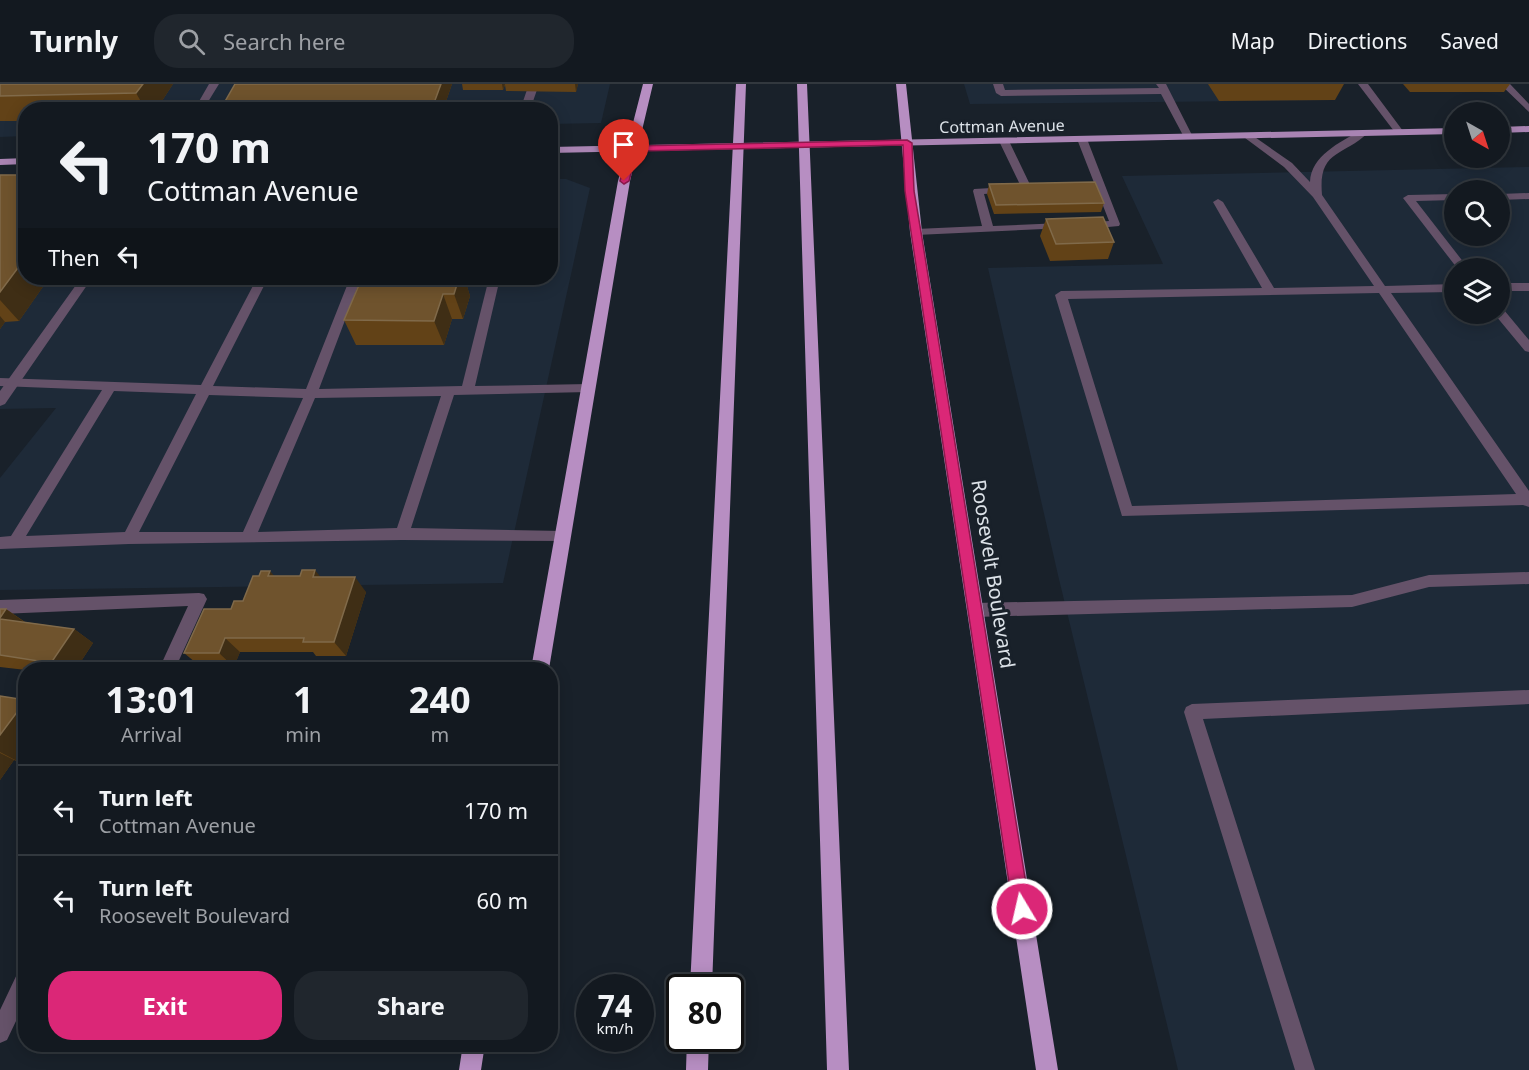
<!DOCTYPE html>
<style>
body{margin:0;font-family:"Noto Sans",sans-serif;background:#20262d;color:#f1f3f6;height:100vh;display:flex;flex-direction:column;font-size:22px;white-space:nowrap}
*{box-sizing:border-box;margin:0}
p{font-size:20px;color:#9da0a5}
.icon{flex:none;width:33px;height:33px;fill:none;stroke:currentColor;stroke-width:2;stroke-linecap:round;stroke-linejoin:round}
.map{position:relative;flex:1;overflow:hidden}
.details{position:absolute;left:18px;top:578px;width:540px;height:390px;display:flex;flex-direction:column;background:#131920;border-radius:24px;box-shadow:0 3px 15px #0003,0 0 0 2px #32383e}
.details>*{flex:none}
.guide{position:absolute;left:18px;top:18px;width:540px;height:183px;border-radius:24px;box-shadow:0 3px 15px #0003,0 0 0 2px #32383e;background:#131920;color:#f1f3f6;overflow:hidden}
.needle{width:39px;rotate:141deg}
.tools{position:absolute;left:1444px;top:18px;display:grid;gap:12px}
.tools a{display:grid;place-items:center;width:66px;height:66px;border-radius:50%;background:#131920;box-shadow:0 3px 15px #0003,0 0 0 2px #32383e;font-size:30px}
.speed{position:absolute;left:576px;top:890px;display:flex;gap:12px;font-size:30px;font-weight:700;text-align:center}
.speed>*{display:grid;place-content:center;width:78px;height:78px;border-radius:50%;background:#131920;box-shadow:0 3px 15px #0003,0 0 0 2px #32383e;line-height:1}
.speed small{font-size:15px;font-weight:400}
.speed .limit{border:3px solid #111;border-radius:9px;background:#fff;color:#111}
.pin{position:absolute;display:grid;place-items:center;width:51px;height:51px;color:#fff;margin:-62px -26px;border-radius:50% 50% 50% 0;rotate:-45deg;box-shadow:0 0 6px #0007}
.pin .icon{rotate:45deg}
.me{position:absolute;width:66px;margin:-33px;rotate:351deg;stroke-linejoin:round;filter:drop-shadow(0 0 4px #0008)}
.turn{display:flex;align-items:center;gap:21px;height:126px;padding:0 30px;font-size:27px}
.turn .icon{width:78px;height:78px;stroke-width:2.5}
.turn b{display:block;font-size:42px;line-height:51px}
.then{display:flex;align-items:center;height:57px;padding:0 30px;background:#0003;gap:12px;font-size:22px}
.eta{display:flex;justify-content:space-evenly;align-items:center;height:102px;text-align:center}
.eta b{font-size:36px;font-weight:700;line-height:42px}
.cta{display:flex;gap:12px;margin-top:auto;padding:12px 30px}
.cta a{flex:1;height:69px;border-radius:24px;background:#db2777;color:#fff;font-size:24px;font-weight:700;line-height:69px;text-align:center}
.cta a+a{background:#20262d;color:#f1f3f6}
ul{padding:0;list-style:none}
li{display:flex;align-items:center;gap:18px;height:90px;padding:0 30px;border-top:2px solid #32383e}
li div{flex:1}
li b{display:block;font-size:22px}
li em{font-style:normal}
header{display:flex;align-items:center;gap:36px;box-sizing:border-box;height:84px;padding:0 30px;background:#131920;border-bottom:2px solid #32383e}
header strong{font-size:28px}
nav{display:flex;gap:33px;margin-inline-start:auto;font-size:21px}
.search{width:420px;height:54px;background:#20262d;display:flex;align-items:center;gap:15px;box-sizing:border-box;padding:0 21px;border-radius:24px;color:#9da0a5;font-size:22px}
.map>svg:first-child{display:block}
.built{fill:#1e2a38;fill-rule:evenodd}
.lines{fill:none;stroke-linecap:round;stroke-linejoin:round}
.service{fill:#655269;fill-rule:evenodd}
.minor{fill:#655269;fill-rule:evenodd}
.primary{fill:#a984b3;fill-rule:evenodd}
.trunk{fill:#b78ec2;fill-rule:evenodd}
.wall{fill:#624217}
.shaded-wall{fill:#3f2e15}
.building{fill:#6f532d;stroke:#806a4a;stroke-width:1.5}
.route{fill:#db2777;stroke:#8e194d;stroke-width:1.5}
.labels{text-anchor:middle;stroke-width:6;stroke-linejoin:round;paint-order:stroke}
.far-street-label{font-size:16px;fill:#dce2e8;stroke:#19212a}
.street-label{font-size:20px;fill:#dce2e8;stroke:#19212a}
</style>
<header>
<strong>Turnly</strong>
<div class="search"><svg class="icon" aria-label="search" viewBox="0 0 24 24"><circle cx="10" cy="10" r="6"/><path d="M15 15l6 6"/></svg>Search here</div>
<nav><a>Map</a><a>Directions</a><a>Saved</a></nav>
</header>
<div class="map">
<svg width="1529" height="986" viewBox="0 0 1529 986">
<rect width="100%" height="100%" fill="#19212a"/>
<!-- built -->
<path class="built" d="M 0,0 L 610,0 L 601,39 L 551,40 L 550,26 L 26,26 L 25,52 L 0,53 Z
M 964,0 L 1323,0 L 1335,16 L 970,20 Z
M 1529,83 L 1529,986 L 1178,986 L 1058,491 L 988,184 L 1163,180 L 1122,92 ZM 1455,106 L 1500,106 L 1500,152 L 1455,152 ZM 1455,184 L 1500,184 L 1500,230 L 1455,230 Z
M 551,95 L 566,95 L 590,104 L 503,499 L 0,506 L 0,394 L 56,324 L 0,325 L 0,100 L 26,194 L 550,194 Z"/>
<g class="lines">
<!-- service -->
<path class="service" d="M 529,0 L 539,0 L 530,26 L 520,26 Z
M 993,0 L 1003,0 L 1005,6 L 1159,4 L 1156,0 L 1166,0 L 1193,53 L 1185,55 L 1161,10 L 1001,12 L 996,9 Z
M 1500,0 L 1510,0 L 1529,20 L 1529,28 Z
M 1360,47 L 1368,49 C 1342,73 1318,66 1322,111 L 1385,202 L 1455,200 L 1455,208 L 1391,209 L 1529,407 L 1529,423 L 1523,421 L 1122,432 L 1055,211 L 1061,207 L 1262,204 L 1213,118 L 1218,115 L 1223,118 L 1274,204 L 1374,202 L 1313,113 L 1284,83 L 1241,51 L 1249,49 L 1292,79 L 1310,98 C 1311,72 1340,58 1360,47 ZM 1379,209 L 1516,410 L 1132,422 L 1068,215 Z
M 1082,52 L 1087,55 L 1120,140 L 1119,142 L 1086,145 L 1081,142 L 1086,139 L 1109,137 L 1077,55 Z
M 1001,55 L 1009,57 L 1034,109 L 1033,111 L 1024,109 L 999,57 Z
M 1009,103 L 1014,106 L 1013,108 L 984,110 L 993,142 L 1062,139 L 1066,140 L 1066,144 L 916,151 L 911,148 L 916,145 L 982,142 L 973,107 L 974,105 Z
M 1529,109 L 1529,115 L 1500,116 L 1500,110 Z
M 1455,110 L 1455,116 L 1416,117 L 1468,184 L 1457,184 L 1403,114 L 1408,111 Z
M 257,194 L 268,194 L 213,302 L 306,305 L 350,194 L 361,194 L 319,305 L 462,302 L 489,194 L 500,194 L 475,302 L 589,300 L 595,304 L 589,308 L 454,311 L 411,444 L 563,447 L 568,449 L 570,453 L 568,457 L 402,456 L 129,460 L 0,465 L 0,453 L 11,452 L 102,306 L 0,302 L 0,294 L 201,301 ZM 114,307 L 196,310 L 125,448 L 26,452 ZM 209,311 L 303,314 L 243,448 L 139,448 ZM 441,312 L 397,444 L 258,448 L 315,314 Z
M 1500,199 L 1529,199 L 1529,207 L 1500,207 Z
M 1500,225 L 1504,226 L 1529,256 L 1529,268 L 1525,267 L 1496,232 L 1494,230 L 1500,230 Z
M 1529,488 L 1529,500 L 1429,503 L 1352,523 L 975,533 L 970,531 L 967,526 L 970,521 L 975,519 L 1352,511 L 1429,491 Z
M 199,509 L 204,510 L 207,515 L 175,585 L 159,585 L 188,522 L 0,530 L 0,516 Z
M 1529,606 L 1529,620 L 1203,635 L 1315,986 L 1295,986 L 1184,628 L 1186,623 L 1192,620 Z
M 26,883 L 26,916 L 7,956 L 0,959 L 0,926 L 19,886 Z"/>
<!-- minor -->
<path class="minor" d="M 209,0 L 219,0 L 203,26 L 194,26 Z
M 1358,0 L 1368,0 L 1403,47 L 1403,51 L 1397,51 Z
M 81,194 L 92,194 L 5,320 L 0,322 L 0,307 Z"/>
<!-- primary -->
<path class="primary" d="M 1529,42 L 1529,48 L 1500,49 L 1500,43 Z
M 1455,44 L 1455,50 L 550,69 L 550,63 Z
M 26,74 L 26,80 L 0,81 L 0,75 Z"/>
<!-- trunk -->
<path class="trunk" d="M 643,0 L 653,0 L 630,97 L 549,585 L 531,585 L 618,97 Z
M 736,0 L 746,0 L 712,903 L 690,903 Z
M 797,0 L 807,0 L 849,986 L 827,986 Z
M 896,0 L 906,0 L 922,148 L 1058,986 L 1036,986 L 910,148 Z
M 687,954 L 709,954 L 708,986 L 686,986 Z
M 463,960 L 485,960 L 481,986 L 459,986 Z"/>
</g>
<!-- wall -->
<path class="wall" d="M 0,0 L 173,0 L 156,26 L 26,26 L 26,37 L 0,37 Z
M 235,0 L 452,0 L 443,26 L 226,26 L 223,21 Z
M 462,0 L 578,0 L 576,8 L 506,7 L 505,1 L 503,6 L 463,6 Z
M 1208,0 L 1344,0 L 1335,16 L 1219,17 Z
M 1403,0 L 1510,0 L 1504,8 L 1410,8 Z
M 0,91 L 26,194 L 49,194 L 19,237 L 5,238 L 0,245 Z
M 989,100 L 1104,119 L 1101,128 L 994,130 L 987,110 Z
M 1046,135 L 1114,158 L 1108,175 L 1050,177 L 1040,152 Z
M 362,194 L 466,194 L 465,196 L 470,212 L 463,235 L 452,235 L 444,261 L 356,261 L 344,236 Z
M 259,492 L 321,493 L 366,508 L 346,572 L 316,572 L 313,568 L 240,568 L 234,582 L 282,583 L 284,585 L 218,585 L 219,583 L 201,583 L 184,569 L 231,525 L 243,517 Z
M 0,525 L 6,525 L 25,538 L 74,545 L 93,559 L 76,585 L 26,586 L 0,583 Z
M 0,612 L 26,616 L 26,659 L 21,665 L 26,668 L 19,678 L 14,676 L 0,696 Z"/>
<!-- shaded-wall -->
<path class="shaded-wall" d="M 143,0 L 173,0 L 156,26 L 146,26 L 136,9 Z
M 441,0 L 452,0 L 443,26 L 436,26 L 434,19 Z
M 502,0 L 505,0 L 503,6 Z
M 575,0 L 578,0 L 576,8 Z
M 26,173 L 26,194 L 49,194 L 19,237 L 0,216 L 0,208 Z
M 453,194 L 466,194 L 465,196 L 470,212 L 463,235 L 454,210 Z
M 443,210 L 452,235 L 444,261 L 434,237 Z
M 0,232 L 5,238 L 0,245 Z
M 315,486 L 327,501 L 313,493 Z
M 270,487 L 283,502 L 268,492 Z
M 355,493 L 366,508 L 346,572 L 334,558 Z
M 6,525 L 27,540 L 0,535 Z
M 74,545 L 93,559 L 76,585 L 60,585 L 51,579 Z
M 225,554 L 240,568 L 234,583 L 219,569 Z
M 26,617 L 26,659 L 21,665 L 26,668 L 19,678 L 0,668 L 0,651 Z
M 0,669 L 14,676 L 0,696 Z"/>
<!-- building -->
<path class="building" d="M 0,0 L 143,0 L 136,9 L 0,12 Z
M 235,0 L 441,0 L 434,19 L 314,22 L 316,18 L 223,21 Z
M 0,91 L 26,91 L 26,173 L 0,208 Z
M 1095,98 L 1104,119 L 996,121 L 989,100 Z
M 1103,133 L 1114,158 L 1056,160 L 1046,135 Z
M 362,194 L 459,194 L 454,210 L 443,210 L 434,237 L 344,236 Z
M 302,486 L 315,486 L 313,493 L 355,493 L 334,558 L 303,558 L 304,554 L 225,554 L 219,569 L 184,569 L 204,525 L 231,525 L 234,517 L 243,517 L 253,492 L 259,492 L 261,487 L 270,487 L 268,492 L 300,492 Z
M 0,525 L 6,525 L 0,534 Z
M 0,535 L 74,545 L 51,579 L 0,571 Z
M 220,582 L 282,583 L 281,585 L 218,585 Z
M 0,612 L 26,616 L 0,651 Z"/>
<!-- route -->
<path class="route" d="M 907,56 L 912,59 L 914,107 L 921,148 L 1030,825 L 1028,831 L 1022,834 L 1015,831 L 1013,825 L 911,148 L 905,107 L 903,61 L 637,67 L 629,97 L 624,100 L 620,97 L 629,64 L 633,62 Z"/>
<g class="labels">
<!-- far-street labels -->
<g class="far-street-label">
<text transform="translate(1002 42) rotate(-1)" y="6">Cottman Avenue</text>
</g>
<!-- street labels -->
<g class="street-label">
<text transform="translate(993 490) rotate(81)" y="7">Roosevelt Boulevard</text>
</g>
</g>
</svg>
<div class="tools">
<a><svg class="needle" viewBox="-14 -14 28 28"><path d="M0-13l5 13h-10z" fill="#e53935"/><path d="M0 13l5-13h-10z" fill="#9da0a5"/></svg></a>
<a><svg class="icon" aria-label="search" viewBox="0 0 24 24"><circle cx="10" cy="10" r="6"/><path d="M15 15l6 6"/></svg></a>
<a><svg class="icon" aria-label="layers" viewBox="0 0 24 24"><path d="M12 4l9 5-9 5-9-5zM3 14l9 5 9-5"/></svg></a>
</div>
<div class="speed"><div>74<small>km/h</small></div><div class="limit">80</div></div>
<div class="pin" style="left:624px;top:97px;background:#d93025"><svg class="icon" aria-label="arrive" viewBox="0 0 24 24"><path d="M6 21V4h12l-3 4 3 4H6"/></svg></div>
<svg class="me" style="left:1022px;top:825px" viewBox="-20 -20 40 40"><circle r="17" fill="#db2777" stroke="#fff" stroke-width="3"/><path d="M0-11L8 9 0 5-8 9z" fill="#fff"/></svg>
<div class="guide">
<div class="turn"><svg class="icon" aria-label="left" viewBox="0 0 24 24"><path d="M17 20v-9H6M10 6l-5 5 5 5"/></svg><div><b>170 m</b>Cottman Avenue</div></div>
<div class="then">Then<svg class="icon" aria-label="left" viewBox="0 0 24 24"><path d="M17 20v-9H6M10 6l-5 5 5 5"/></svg></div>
</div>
<section class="details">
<div class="eta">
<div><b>13:01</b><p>Arrival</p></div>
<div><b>1</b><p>min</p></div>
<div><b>240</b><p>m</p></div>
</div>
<ul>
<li><svg class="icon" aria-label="left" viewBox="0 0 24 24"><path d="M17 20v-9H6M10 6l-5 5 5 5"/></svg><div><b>Turn left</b><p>Cottman Avenue</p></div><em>170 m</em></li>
<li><svg class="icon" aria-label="left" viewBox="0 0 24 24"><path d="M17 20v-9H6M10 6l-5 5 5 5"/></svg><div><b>Turn left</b><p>Roosevelt Boulevard</p></div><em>60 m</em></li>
</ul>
<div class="cta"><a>Exit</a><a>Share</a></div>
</section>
</div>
